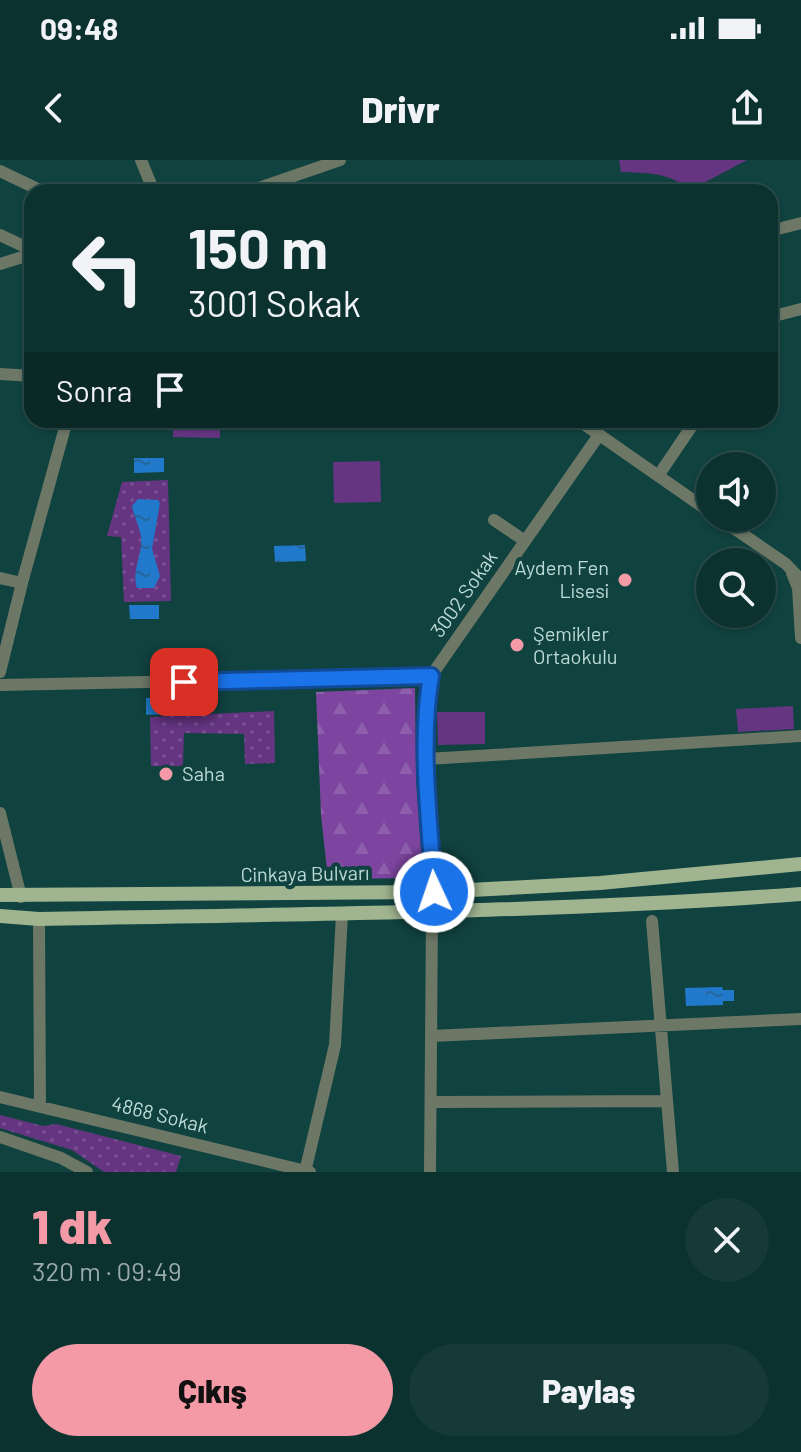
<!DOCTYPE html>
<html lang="tr">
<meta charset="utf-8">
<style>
body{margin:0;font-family:Barlow,sans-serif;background:#153a38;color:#f1f3f6;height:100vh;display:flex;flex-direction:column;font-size:30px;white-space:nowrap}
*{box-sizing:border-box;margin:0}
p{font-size:26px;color:#9aaaab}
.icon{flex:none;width:44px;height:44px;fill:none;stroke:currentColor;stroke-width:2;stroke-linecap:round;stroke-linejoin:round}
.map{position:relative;height:1012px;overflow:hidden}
.side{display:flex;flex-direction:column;background:#0c3230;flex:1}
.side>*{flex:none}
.guide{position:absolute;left:24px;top:24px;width:754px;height:244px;border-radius:24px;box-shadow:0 2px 6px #0004,0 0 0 2px #2c4d4c;background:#0c3230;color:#f1f3f6;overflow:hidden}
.controls{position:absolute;left:696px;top:292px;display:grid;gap:16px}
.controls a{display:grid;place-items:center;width:80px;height:80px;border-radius:50%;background:#0c3230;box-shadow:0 2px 6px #0004,0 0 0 2px #2c4d4c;font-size:40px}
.pin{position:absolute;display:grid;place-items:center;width:68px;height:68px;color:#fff;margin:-34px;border-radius:16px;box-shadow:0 4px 12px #0006}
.me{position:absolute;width:88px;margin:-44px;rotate:357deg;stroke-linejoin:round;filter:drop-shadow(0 0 6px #0008)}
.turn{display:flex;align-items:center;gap:28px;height:168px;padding:0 32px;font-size:36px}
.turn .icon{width:104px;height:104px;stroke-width:2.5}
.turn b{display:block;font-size:56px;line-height:68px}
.then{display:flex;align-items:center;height:76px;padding:0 32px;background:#0003;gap:16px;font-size:30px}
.round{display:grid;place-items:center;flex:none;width:84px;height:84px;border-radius:42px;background:#153a38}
.overview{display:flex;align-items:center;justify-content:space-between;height:136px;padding:0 32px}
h1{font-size:48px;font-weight:800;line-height:60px;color:#f49aa6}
.action{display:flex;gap:16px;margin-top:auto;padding:16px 32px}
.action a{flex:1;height:92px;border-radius:48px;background:#f49aa6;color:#111;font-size:32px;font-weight:800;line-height:92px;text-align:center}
.action a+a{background:#153a38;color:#f1f3f6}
.status{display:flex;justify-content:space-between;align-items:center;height:56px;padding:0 40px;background:#0c3230;direction:ltr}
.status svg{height:22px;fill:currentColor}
header{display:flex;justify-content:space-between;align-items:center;height:104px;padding:0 32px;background:#0c3230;font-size:36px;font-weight:800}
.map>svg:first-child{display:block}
.grass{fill:url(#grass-dots)}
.forest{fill:url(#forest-firs)}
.green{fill:#653582}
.water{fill:url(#water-ripples)}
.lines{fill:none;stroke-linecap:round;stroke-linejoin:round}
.minor{stroke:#6d7766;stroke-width:12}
.major{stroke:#a0b490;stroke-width:14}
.route-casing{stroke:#114b97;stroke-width:20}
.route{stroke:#1a73e8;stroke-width:14}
.poi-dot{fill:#f49aa6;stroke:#104240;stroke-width:3}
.labels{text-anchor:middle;stroke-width:8;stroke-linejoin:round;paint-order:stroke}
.poi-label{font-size:20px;fill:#bbd9d6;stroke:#104240;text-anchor:start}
.street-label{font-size:20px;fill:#bbd9d6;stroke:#104240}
</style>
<div class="status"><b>09:48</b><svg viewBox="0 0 49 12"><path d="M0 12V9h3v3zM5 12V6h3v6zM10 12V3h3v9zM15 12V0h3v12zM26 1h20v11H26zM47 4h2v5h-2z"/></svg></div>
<header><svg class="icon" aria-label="back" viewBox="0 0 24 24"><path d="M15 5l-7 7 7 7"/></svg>Drivr<svg class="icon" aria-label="share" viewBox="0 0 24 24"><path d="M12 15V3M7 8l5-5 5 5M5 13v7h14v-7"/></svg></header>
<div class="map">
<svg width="801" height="1012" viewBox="0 0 801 1012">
<defs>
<pattern id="grass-dots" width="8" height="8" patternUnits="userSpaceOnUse" patternTransform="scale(2)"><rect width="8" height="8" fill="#653582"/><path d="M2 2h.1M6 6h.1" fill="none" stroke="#795293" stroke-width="1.8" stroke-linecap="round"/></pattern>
<pattern id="forest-firs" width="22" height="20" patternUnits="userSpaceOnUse" patternTransform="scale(2)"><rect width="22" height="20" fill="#7e45a0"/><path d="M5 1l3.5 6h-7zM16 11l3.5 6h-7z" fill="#8e5fac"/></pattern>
<pattern id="water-ripples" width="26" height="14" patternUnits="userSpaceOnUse" patternTransform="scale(2)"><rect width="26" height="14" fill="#2079ca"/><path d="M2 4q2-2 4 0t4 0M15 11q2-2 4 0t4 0" fill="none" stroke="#28659a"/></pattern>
</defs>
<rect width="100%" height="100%" fill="#104240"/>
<!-- grass -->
<path class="grass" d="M 168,320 L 171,441 L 124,442 L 121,377 L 107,376 L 122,322 Z
M 274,551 L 275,603 L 245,604 L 244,574 L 184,573 L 183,606 L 151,606 L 150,557 Z
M 0,955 L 43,966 L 56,964 L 181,996 L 176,1012 L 104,1012 L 72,990 L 0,968 Z"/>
<!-- forest -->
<path class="forest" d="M 415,528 L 416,621 L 423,718 L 324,719 L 327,710 L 321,655 L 316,532 Z"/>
<!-- green -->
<path class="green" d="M 619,0 L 747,0 L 698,26 L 688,29 C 669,12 645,13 621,12 Z
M 173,260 L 220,260 L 220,278 L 173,277 Z
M 380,301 L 381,342 L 334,343 L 333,302 Z
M 793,546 L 794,569 L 738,572 L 736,549 Z
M 437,552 L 485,552 L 485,584 L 438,585 Z"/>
<!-- water -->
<path class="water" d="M 134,298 L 164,298 L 164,312 L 134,313 Z
M 138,339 L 158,340 L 160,343 L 152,389 L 160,416 L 154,428 L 137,428 C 131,410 143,395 141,377 C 140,367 134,357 132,346 Z
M 305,385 L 306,401 L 275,402 L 274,386 Z
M 129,445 L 159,445 L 159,459 L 130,459 Z
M 178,537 L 179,554 L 146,555 L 146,538 Z
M 722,827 L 723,830 L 734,830 L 734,841 L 723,841 L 723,845 L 686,846 L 685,828 Z"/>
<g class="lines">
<!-- minor -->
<path class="minor" d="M 141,0 L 154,32
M 0,11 L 44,32
M 247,32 L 340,0
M 770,71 L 801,63
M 0,75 L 32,90
M 0,104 L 32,94
M 770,157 L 801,149
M 0,214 L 32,216
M 578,260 L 710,352
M 658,316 L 696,260
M 719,358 L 786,404 L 801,420
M 494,360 L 525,381
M 792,413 L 798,428 L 801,478
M 0,418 L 22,423
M 0,512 L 22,423 L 67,260
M 0,525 L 431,516
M 427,599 L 801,576
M 0,653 L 21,737
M 434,732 C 430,662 418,585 431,516 L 599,275
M 39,759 L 40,947
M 652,761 L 673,1012
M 431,876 L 801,859
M 0,937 L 310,1012
M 431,942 L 666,941
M 0,977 L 61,998 L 87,1012
M 305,1012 L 335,885 L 342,754
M 430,1012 L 432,753"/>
<!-- major -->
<path class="major" d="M 0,735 L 434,732 L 600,723 L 801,704
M 0,756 L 39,759 C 293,754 547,753 801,734"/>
</g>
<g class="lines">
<!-- route casing -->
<g class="route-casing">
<path id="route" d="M 184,522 L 431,516 C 419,584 430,663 434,732"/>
</g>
<!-- route -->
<use href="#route" class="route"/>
</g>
<!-- markers -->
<g class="poi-dot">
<circle cx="625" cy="420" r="8"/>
<circle cx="517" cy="485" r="8"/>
<circle cx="166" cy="614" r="8"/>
</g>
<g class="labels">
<!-- poi labels -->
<g class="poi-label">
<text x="609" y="415" text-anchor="end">Aydem Fen<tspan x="609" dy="23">Lisesi</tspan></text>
<text x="533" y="481">Şemikler<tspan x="533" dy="23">Ortaokulu</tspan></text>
<text x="182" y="621">Saha</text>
</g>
<!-- street labels -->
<g class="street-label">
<text transform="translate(464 434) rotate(-55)" y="7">3002 Sokak</text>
<text transform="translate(305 714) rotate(-1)" y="7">Cinkaya Bulvarı</text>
<text transform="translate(160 955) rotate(14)" y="7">4868 Sokak</text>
</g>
</g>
</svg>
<div class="controls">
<a><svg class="icon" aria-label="sound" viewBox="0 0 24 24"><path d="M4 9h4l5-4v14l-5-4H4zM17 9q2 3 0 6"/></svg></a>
<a><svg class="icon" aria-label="search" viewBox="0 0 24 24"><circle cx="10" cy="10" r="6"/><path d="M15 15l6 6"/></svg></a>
</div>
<div class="pin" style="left:184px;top:522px;background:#d93025"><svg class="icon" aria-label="arrive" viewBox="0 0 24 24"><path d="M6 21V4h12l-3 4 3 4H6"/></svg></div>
<svg class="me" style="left:434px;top:732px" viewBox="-20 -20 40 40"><circle r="17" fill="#1a73e8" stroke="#fff" stroke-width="3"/><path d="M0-11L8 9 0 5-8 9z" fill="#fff"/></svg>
<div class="guide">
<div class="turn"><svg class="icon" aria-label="left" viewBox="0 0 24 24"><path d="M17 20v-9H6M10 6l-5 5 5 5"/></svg><div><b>150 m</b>3001 Sokak</div></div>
<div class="then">Sonra<svg class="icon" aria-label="arrive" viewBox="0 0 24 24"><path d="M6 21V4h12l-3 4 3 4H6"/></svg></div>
</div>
</div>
<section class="side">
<div class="overview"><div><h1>1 dk</h1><p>320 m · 09:49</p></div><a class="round"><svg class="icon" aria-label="close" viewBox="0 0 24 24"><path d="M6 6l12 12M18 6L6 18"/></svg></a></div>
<div class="action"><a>Çıkış</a><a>Paylaş</a></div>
</section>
